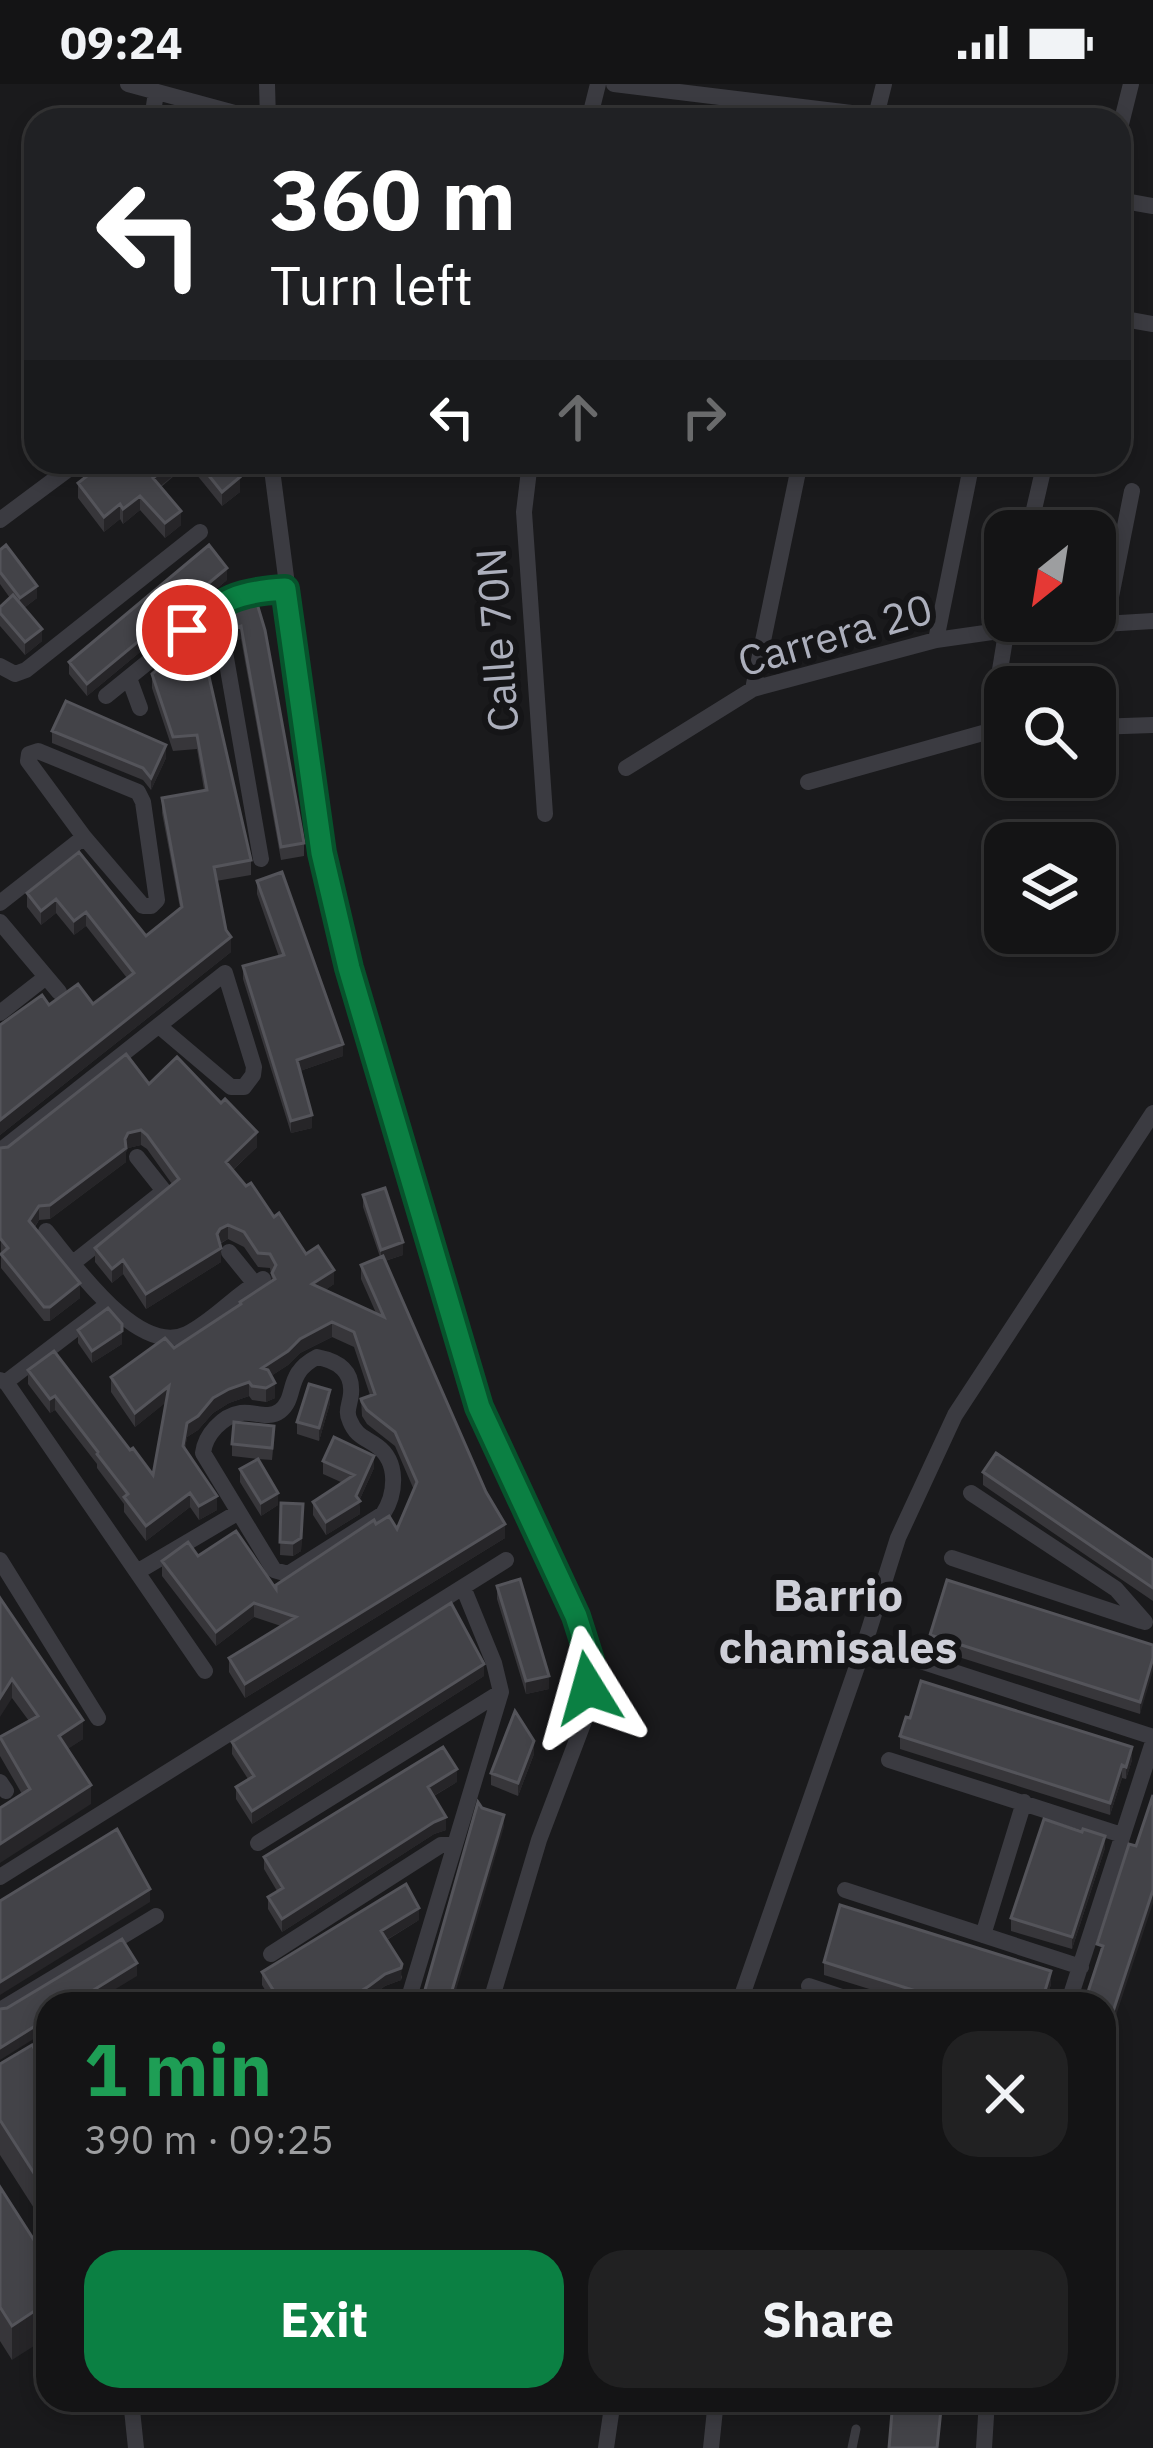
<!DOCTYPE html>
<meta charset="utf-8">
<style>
body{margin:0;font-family:"IBM Plex Sans",sans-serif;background:#212122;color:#f1f3f6;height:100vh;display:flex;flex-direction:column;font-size:45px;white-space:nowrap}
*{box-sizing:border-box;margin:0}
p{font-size:39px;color:#9d9ea0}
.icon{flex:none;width:66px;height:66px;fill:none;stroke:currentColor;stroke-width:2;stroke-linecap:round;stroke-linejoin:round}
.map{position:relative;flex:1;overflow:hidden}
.panel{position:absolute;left:36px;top:1908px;width:1080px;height:420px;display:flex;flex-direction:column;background:#141415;border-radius:36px;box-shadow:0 6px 18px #0003,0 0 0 3px #333334}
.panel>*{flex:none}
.banner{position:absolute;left:24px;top:24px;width:1107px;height:366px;border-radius:36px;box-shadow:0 6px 18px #0003,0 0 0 3px #333334;background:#202124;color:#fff;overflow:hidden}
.needle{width:78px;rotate:210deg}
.fabs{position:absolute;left:984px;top:426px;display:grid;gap:24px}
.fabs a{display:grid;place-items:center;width:132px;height:132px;border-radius:24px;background:#141415;box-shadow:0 6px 18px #0003,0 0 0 3px #333334;font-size:60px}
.pin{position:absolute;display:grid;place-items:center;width:102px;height:102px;color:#fff;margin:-51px;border:6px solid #fff;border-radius:50%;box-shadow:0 3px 12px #0007}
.me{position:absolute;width:132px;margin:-66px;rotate:352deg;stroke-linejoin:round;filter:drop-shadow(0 0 9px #0008)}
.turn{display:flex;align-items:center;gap:42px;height:252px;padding:0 48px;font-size:54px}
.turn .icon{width:156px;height:156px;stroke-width:2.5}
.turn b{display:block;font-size:84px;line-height:102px}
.lanes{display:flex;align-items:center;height:114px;padding:0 48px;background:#0003;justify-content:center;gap:60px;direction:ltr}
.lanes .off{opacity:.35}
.round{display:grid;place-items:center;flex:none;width:126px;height:126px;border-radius:36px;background:#212122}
.overview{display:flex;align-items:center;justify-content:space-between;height:204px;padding:0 48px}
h1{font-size:72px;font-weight:800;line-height:90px;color:#1e9e55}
.primary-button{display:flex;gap:24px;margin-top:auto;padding:24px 48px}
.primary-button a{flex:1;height:138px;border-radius:36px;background:#0b8043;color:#fff;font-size:48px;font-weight:800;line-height:138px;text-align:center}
.primary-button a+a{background:#212122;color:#f1f3f6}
.status{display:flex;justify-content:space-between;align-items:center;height:84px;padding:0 60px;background:#141415;direction:ltr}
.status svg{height:33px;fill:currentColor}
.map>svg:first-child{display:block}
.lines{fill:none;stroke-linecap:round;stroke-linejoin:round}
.service{stroke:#3b3b41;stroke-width:9}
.minor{stroke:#3b3b41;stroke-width:16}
.wall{fill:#37363a}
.shaded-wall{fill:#262528}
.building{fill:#434348;stroke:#54545a;stroke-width:3}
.route-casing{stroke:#07532c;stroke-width:30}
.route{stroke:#0b8043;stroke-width:21}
.labels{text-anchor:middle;stroke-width:12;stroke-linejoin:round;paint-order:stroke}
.street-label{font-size:42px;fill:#acafbc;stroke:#151517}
.neighbourhood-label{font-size:45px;font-weight:bold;fill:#cecfd8;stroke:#151517}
</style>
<div class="status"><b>09:24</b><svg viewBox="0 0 49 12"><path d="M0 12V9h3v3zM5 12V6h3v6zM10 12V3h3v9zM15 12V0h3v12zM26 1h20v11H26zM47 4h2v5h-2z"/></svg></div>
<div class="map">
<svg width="1153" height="2364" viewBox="0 0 1153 2364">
<rect width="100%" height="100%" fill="#1a1a1c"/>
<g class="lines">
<!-- service -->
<path class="service" d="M 852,2364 L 856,2345"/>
<!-- minor -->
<path class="minor" d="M 128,0 L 260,36
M 267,0 L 268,36
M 614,0 L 876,32
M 152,36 L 156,8
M 589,36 L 598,0
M 875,36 L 884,0
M 1119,48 L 1131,0
M 1119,116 L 1153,122
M 1119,234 L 1153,240
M 271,378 L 322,769 L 349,884 L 479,1323 L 576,1532 L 590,1576 L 586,1632 L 539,1756 L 490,1920
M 530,378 L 524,428 L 545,730
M 0,436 L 78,378
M 1029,447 L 1045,378
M 217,522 L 261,775
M 1106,538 L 1132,407
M 936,556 L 972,378
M 0,582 L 15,590 L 26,586 L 200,448
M 129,594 L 140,624
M 753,605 L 800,378
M 106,612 L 217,522 C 240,509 259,506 285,505
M 1095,643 L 1153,641
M 990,647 L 1008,537
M 38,667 L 138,708 L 143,718 L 157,816 L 151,822 L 143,822 L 84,753 L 28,677 L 29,670 Z
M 626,684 L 753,605 L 936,556 L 1006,546 L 1153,537
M 808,698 L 990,647 L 1005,647
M 0,819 L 84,753
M 0,838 L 59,908
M 0,929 L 46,893
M 0,1067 L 225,889 L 254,983 L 253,991 L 244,1003 L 231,1003 L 159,942
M 46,1147 C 73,1179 138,1274 187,1250 C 215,1236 236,1210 263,1195
M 229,1168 L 255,1200
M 73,1179 L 164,1107 L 137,1073
M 317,1273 C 338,1277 353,1287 351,1310 C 350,1321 345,1327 350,1337 C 356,1352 364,1353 377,1362 C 399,1378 396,1410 383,1430 L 288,1490 L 274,1486 L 203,1369 C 205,1351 222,1332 241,1329 C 254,1327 268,1336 280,1327 C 298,1313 284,1290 317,1273 Z
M 0,1296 L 6,1298 L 205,1587
M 6,1298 L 108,1220
M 971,1409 L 1116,1505 L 1145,1538
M 952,1474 L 1141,1537
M 0,1476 L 98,1634
M 137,1488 L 237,1429
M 914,1575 L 1153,1653
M 889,1676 L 1122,1751
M 0,1698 L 6,1707
M 258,1759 L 501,1608
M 0,1793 L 506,1476
M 845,1806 L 1081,1883
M 983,1851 L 1024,1718
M 271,1870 L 441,1761 L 454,1761
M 809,1902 L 863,1920
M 381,1920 L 392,1913 L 408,1915
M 407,1920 L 501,1608 L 494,1579 L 463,1503
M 739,1920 L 861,1571 L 898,1454 L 955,1331 L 1153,1029
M 1068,1920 L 1153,1658
M 0,1926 L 156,1832
M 131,2316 L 136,2364
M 606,2364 L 613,2316
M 711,2364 L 716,2316
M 984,2364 L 987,2316"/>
</g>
<!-- wall -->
<path class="wall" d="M 105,378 L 228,378 L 240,408 L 222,422 L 188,380 L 161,403 L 181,441 L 165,454 L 140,426 L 123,440 L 120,435 L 104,448 L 78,414 L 78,399 Z
M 0,466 L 37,514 L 24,524 L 42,557 L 25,571 L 0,542 L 0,523 L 10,514 L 0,500 Z
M 227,496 L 87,612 L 69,590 L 69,578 Z
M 232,519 L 265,546 L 304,759 L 304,772 L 281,776 L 241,555 L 236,556 Z
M 199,549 L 251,776 L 251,791 L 216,797 L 231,868 L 0,1051 L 0,941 L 49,921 L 93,920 L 127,894 L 86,842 L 74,851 L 56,829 L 41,841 L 27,823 L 27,809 L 79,768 L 146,852 L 180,824 L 162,729 L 162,714 L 204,706 L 197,665 L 173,667 L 152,604 L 152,590 Z
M 52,647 L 166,674 L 151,706 L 143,696 L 52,659 Z
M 257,797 L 343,972 L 300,987 L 312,1044 L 291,1049 L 243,895 L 243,882 L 279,873 L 257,810 Z
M 149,1000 L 257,1063 L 233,1086 L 334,1200 L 325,1206 L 376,1229 L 361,1195 L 361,1181 L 380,1173 L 363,1123 L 363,1111 L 403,1171 L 385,1177 L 505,1454 L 245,1614 L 229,1588 L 229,1574 L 281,1542 L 254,1533 L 216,1562 L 162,1492 L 162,1477 L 198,1472 L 276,1505 L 376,1440 L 397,1445 L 414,1406 L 395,1362 L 367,1340 L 362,1332 L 361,1315 L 370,1311 L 354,1263 L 332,1253 L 300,1269 L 288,1281 L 271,1292 L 275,1314 L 266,1318 L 252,1316 L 249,1312 L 229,1319 L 213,1329 L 198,1346 L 187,1353 L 185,1365 L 217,1426 L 199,1436 L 190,1423 L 146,1457 L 124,1428 L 124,1420 L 97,1384 L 97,1380 L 55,1326 L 50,1329 L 28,1300 L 28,1286 L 130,1366 L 153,1391 L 166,1318 L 135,1343 L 111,1308 L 111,1293 L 174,1264 L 240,1221 L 240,1218 L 272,1197 L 270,1184 L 258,1183 L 244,1163 L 228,1155 L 220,1160 L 221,1178 L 146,1225 L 123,1190 L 112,1199 L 95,1178 L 95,1164 L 172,1100 L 147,1065 L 141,1061 L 128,1064 L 126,1068 L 126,1078 L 50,1135 L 39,1136 L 35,1143 L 80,1214 L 50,1237 L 44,1237 L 1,1184 L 0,1064 L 8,1063 Z
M 78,1246 L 122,1260 L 92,1279 L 78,1259 Z
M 330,1319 L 319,1357 L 297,1350 L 297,1338 Z
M 274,1355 L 272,1376 L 258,1375 L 278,1421 L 261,1432 L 240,1398 L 240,1385 L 258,1375 L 232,1372 L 232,1360 Z
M 323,1377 L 374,1384 L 359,1417 L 360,1430 L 326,1451 L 313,1431 L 313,1418 L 343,1399 L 323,1390 Z
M 983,1388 L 1153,1476 L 1153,1517 L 983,1401 Z
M 281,1419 L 303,1433 L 301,1467 L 293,1472 L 280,1471 Z
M 497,1502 L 549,1605 L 526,1610 L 497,1515 Z
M 0,1514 L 83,1655 L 67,1665 L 91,1720 L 22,1710 L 0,1672 L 0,1653 L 29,1637 L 12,1614 Z
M 930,1551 L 1153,1561 L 1140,1630 L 930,1564 Z
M 484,1592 L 252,1740 L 236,1715 L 236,1703 L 248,1695 L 232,1670 L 232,1658 Z
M 900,1652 L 1132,1676 L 1126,1695 L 1122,1694 L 1110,1731 L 900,1665 Z
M 534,1670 L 518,1712 L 491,1701 L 491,1689 Z
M 457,1698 L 434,1712 L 446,1746 L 434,1750 L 282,1848 L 268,1825 L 268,1813 L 277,1807 L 264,1785 L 264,1773 Z
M 1105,1764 L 1072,1865 L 1011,1847 L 1011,1834 Z
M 419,1836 L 387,1856 L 402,1893 L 401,1896 L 385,1902 L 361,1920 L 274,1920 L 262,1901 L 262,1888 Z
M 824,1878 L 1051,1900 L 1045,1920 L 918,1920 L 824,1891 Z
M 0,1980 L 48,1986 L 48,2146 L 0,2071 Z
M 0,2103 L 48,2178 L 12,2276 L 0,2257 Z"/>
<!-- shaded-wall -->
<path class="shaded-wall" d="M 173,378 L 188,378 L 188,380 L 153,408 L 153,394 Z
M 240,393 L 240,408 L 222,422 L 222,408 Z
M 140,412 L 140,426 L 123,440 L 123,425 Z
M 120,420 L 120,435 L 104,448 L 104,433 Z
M 181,427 L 181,441 L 165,454 L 165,439 Z
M 227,484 L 227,496 L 87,612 L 87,600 Z
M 37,502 L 37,514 L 20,527 L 20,514 Z
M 241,542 L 241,555 L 236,556 L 236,544 Z
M 42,545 L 42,557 L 25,571 L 25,558 Z
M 166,661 L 166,674 L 151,706 L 151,694 Z
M 56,815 L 56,829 L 41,841 L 41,827 Z
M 86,828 L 86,842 L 74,851 L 74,837 Z
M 231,853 L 231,868 L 0,1051 L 0,1036 Z
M 343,960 L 343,972 L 297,988 L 297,976 Z
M 312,1031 L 312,1044 L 291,1049 L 291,1037 Z
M 141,1046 L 141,1061 L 128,1064 L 126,1068 L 126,1078 L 50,1135 L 50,1121 L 125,1055 L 128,1049 Z
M 257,1048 L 257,1063 L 226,1092 L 226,1078 Z
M 39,1122 L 39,1136 L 29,1151 L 29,1137 Z
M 228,1141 L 228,1155 L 220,1159 L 217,1150 L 220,1145 Z
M 403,1158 L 403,1171 L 381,1178 L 381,1166 Z
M 221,1164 L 221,1178 L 146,1225 L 146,1210 Z
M 123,1176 L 123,1190 L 112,1199 L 112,1185 Z
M 334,1186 L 334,1200 L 312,1215 L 312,1200 Z
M 80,1199 L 80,1214 L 50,1237 L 50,1223 Z
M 332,1238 L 332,1253 L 300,1269 L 288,1281 L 262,1298 L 262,1284 L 300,1255 Z
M 122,1247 L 122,1260 L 92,1279 L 92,1267 Z
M 249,1298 L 249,1312 L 229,1319 L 213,1329 L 198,1346 L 187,1353 L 183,1376 L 183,1362 L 187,1339 L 213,1314 L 229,1305 Z
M 275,1299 L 275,1314 L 266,1318 L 266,1304 Z
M 169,1302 L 169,1316 L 135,1343 L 135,1329 Z
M 330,1306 L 330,1319 L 319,1357 L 319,1344 Z
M 55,1312 L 55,1326 L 50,1329 L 50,1315 Z
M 374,1372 L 374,1384 L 359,1417 L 360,1430 L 326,1451 L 326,1438 L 356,1412 Z
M 190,1409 L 190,1423 L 146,1457 L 146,1442 Z
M 278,1409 L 278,1421 L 261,1432 L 261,1419 Z
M 217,1412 L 217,1426 L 199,1436 L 199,1422 Z
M 303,1433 L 301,1467 L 293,1472 L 293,1459 Z
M 505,1440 L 505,1454 L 245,1614 L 245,1600 Z
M 254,1519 L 254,1533 L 216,1562 L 216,1548 Z
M 1153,1574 L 1153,1587 L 1140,1630 L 1140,1618 Z
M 484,1580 L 484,1592 L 252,1740 L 252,1727 Z
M 549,1592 L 549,1605 L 526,1610 L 526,1597 Z
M 12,1595 L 12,1614 L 0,1633 L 0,1614 Z
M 83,1636 L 83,1655 L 59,1671 L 59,1652 Z
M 534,1657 L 534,1670 L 518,1712 L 518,1699 Z
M 1132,1663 L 1132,1676 L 1126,1695 L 1126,1683 Z
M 1122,1681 L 1122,1694 L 1110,1731 L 1110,1719 Z
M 457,1685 L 457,1698 L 428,1715 L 428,1703 Z
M 91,1701 L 91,1720 L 0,1779 L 0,1760 Z
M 504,1731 L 504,1743 L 452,1920 L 448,1920 Z
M 446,1733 L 446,1746 L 434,1750 L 282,1848 L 282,1835 L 434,1738 Z
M 1105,1752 L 1105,1764 L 1072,1865 L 1072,1853 Z
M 150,1805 L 150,1818 L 0,1911 L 0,1898 Z
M 1153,1806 L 1153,1819 L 1104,1968 L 1104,1955 Z
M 419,1824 L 419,1836 L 381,1859 L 381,1847 Z
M 137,1879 L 137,1892 L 91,1920 L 71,1920 Z
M 402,1880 L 401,1896 L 385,1902 L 361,1920 L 340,1920 Z
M 1051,1887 L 1051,1900 L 1045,1920 L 1041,1920 Z
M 48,1934 L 48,1946 L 0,1976 L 0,1964 Z
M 48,2218 L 48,2253 L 12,2276 L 12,2242 Z"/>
<!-- building -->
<path class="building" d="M 105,378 L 173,378 L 153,394 L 181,427 L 165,439 L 140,412 L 123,425 L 120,420 L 104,433 L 78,399 Z
M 198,378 L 228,378 L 240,393 L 222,408 Z
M 6,461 L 37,502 L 20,514 L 0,488 L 0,466 Z
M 209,461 L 227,484 L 87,600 L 69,578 Z
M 13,511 L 42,545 L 25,558 L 0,529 L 0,523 Z
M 255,513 L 265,546 L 304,759 L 281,763 L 241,542 L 236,544 L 232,519 Z
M 199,549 L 251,776 L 214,783 L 226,846 L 231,853 L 0,1036 L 0,941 L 42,911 L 49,921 L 78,900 L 93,920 L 134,889 L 86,828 L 74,837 L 56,815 L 41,827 L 27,809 L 79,768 L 146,852 L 182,823 L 162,714 L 207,706 L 197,651 L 173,653 L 152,590 Z
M 66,617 L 166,661 L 151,694 L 143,684 L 52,647 Z
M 282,788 L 343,960 L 297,976 L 312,1031 L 291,1037 L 243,882 L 284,871 L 257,797 Z
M 126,970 L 149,1000 L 177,973 L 221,1019 L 225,1015 L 257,1048 L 226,1078 L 246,1102 L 251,1099 L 274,1133 L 279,1129 L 306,1170 L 318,1162 L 334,1186 L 312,1200 L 384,1233 L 361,1181 L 383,1172 L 486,1408 L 505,1440 L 245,1600 L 229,1574 L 296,1533 L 254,1519 L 216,1548 L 162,1477 L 188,1458 L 198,1472 L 236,1447 L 276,1505 L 276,1501 L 374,1436 L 376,1440 L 389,1432 L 397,1445 L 417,1398 L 395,1348 L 367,1326 L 362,1318 L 361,1315 L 375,1310 L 354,1248 L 332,1238 L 300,1255 L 288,1267 L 262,1284 L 268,1286 L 275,1299 L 266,1304 L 252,1302 L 249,1298 L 229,1305 L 213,1314 L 198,1332 L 187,1339 L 183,1362 L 217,1412 L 199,1422 L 190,1409 L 146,1442 L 124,1413 L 128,1410 L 97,1370 L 98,1368 L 55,1312 L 50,1315 L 28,1286 L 54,1267 L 130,1366 L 133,1364 L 153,1391 L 169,1302 L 135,1329 L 111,1293 L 165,1254 L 174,1264 L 241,1220 L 240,1218 L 275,1195 L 272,1189 L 276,1181 L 270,1170 L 258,1169 L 244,1148 L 228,1141 L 220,1145 L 217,1150 L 221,1164 L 146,1210 L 123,1176 L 112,1185 L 95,1164 L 179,1095 L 147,1051 L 141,1046 L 128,1049 L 125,1055 L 126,1064 L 50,1121 L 39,1122 L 29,1137 L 80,1199 L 50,1223 L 44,1223 L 1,1170 L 8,1164 L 0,1154 L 0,1064 L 8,1063 Z
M 385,1104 L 403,1158 L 381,1166 L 363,1111 Z
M 108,1224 L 122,1240 L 122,1247 L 92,1267 L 78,1246 Z
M 309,1300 L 330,1306 L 319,1344 L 297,1338 Z
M 234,1338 L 274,1342 L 272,1364 L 232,1360 Z
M 334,1353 L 374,1372 L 356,1412 L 360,1417 L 326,1438 L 313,1418 L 354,1391 L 323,1377 Z
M 996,1369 L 1153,1476 L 1153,1504 L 983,1388 Z
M 258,1375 L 278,1409 L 261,1419 L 240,1385 Z
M 281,1419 L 303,1420 L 301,1454 L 293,1459 L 280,1458 Z
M 520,1495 L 549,1592 L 526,1597 L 497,1502 Z
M 947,1496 L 1153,1561 L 1153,1574 L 1140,1618 L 930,1551 Z
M 0,1514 L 83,1636 L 59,1652 L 91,1701 L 0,1760 L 0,1724 L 30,1705 L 0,1653 L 38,1632 L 12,1595 L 0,1614 Z
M 451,1519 L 484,1580 L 252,1727 L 236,1703 L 254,1692 L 232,1658 Z
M 921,1597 L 1132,1663 L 1126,1683 L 1122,1681 L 1110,1719 L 900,1652 L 906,1633 L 910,1634 Z
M 515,1627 L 534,1657 L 518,1699 L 491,1689 Z
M 443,1663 L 457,1685 L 428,1703 L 446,1733 L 434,1738 L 282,1835 L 268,1813 L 283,1804 L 264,1773 Z
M 1153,1711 L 1153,1806 L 1104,1955 L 1104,1920 L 1084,1920 L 1103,1862 L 1097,1860 L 1129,1760 L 1136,1762 Z
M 478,1718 L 482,1724 L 504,1731 L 448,1920 L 421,1920 Z
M 1044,1735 L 1082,1748 L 1083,1745 L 1105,1752 L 1072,1853 L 1011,1834 Z
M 117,1745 L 150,1805 L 0,1898 L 0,1817 Z
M 406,1800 L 419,1824 L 381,1847 L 402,1880 L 401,1884 L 385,1890 L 369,1902 L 340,1920 L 282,1920 L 262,1888 Z
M 840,1821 L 1051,1887 L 1041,1920 L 957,1920 L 824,1878 Z
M 122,1855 L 137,1879 L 71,1920 L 48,1920 L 48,1934 L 0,1964 L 0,1925 L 7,1924 Z
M 32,1961 L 48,1986 L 48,2111 L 0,2036 L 0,1980 Z
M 0,2103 L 48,2178 L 48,2218 L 12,2242 L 0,2223 Z
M 893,2316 L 942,2316 L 937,2364 L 889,2364 Z"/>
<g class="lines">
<!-- route casing -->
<g class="route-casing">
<path id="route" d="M 187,546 C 225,515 236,508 285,505 L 322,769 L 349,884 L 479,1323 L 576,1532 L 590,1576 L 588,1604"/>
</g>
<!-- route -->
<use href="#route" class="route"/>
</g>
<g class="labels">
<!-- street labels -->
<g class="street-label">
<text transform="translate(835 551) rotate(-16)" y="15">Carrera 20</text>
<text transform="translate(497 556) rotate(-94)" y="15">Calle 70N</text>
</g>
<!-- neighbourhood labels -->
<g class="neighbourhood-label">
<text x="838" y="1527">Barrio<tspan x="838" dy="52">chamisales</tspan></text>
</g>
</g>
</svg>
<div class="fabs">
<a><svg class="needle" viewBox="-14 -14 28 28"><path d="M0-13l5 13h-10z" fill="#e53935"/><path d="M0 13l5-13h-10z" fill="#9d9ea0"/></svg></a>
<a><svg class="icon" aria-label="search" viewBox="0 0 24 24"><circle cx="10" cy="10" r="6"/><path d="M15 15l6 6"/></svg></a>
<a><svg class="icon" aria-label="layers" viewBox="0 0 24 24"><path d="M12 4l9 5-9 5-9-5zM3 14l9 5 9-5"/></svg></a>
</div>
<div class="pin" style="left:187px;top:546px;background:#d93025"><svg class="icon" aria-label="arrive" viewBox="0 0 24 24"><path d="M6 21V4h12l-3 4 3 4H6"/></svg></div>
<svg class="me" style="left:588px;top:1604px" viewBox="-20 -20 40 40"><path d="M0-17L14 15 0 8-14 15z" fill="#0b8043" stroke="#fff" stroke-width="4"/></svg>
<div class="banner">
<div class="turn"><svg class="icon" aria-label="left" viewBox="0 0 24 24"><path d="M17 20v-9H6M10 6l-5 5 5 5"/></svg><div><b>360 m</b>Turn left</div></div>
<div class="lanes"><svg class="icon" aria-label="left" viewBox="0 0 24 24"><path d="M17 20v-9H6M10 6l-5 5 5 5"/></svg><svg class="icon off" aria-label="ahead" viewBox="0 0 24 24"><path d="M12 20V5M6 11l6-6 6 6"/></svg><svg class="icon off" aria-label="right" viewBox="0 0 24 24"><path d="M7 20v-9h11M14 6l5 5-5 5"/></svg></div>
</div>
<section class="panel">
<div class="overview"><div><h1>1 min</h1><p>390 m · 09:25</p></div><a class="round"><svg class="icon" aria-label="close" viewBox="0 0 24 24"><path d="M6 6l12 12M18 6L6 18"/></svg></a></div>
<div class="primary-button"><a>Exit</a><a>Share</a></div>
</section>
</div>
